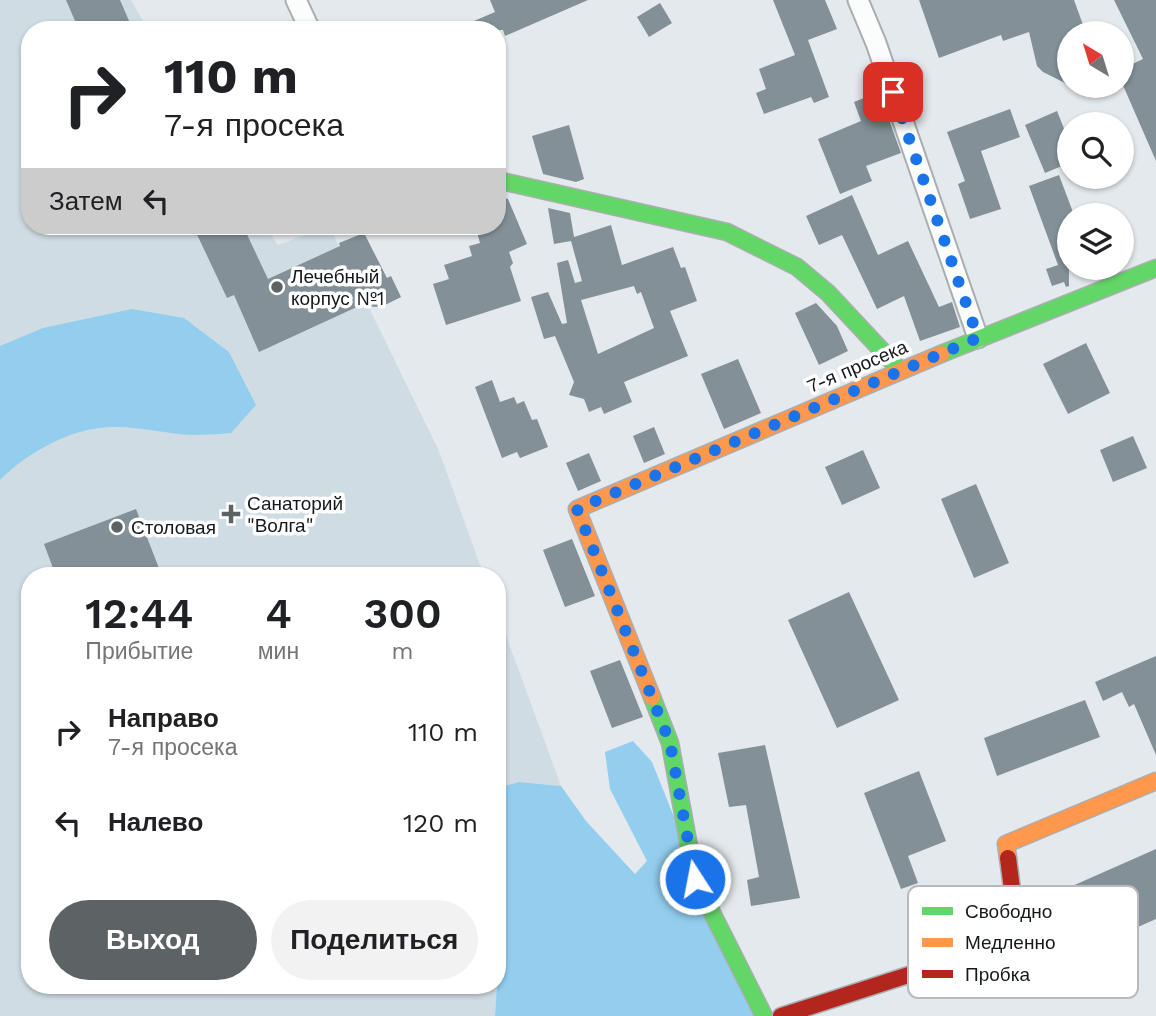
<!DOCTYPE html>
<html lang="ru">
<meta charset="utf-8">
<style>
body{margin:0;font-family:"Work Sans",sans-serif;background:#f2f2f2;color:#202124;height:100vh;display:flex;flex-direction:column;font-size:26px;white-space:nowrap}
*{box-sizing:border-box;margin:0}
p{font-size:23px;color:#757577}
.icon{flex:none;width:38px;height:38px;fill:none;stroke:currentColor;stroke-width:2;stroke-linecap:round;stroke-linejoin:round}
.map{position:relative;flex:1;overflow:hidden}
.drawer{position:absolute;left:21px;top:567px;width:485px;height:427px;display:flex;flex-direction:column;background:#fff;border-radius:28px;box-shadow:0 2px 5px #0004}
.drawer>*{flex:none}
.banner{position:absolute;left:21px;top:21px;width:485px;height:214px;border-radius:28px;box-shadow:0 2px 5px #0004;background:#fff;color:#202124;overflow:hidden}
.needle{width:46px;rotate:322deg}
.tools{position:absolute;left:1057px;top:21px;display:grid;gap:14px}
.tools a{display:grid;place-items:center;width:77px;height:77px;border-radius:50%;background:#fff;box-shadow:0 2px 5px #0004;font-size:35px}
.pin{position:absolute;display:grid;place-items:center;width:60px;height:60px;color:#fff;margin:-30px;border-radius:14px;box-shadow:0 4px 10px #0006}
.me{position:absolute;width:77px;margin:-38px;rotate:349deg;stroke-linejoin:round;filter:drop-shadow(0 0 5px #0008)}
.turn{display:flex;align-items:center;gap:24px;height:147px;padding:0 28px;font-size:32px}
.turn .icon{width:91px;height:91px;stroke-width:2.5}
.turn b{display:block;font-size:49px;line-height:60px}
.then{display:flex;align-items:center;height:66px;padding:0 28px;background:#0003;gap:14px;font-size:26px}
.eta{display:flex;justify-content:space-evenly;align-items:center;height:119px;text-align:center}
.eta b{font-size:42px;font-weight:600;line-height:49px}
.primary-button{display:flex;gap:14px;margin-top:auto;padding:14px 28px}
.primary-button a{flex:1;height:80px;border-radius:42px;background:#5d6264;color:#fff;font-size:28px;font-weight:600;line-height:80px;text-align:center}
.primary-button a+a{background:#f2f2f2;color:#202124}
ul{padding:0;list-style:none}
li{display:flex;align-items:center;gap:21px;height:91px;padding:0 28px}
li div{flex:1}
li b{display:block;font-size:26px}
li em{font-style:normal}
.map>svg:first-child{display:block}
.built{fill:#d0dce4}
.forest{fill:#93ceef}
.building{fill:#839097;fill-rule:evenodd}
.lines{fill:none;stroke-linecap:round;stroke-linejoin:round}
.street-casing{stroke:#aaaeb0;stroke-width:23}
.fast-casing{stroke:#aaaeb0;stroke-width:19}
.slow-casing{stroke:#aaaeb0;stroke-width:19}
.jam-casing{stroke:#aaaeb0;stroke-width:19}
.street{stroke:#fbfcfc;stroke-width:19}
.fast{stroke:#63d668;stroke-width:16}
.slow{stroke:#ff974d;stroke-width:16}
.jam{stroke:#b3261e;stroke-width:16}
.route{stroke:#1a73e8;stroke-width:12;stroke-dasharray:0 21.6}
.poi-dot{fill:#5d6264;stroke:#fff;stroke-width:2.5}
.labels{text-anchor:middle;stroke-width:7;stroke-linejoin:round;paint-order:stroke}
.poi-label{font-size:19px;fill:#15191b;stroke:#fff;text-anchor:start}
.street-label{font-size:19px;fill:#15191b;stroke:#fff}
.key{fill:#fff;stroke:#b9babb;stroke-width:2}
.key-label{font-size:19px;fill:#15191b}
</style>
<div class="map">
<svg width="1156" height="1016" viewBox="0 0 1156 1016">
<rect width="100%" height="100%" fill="#e4e9ed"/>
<!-- built -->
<path class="built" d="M 0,0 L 131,0 L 148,30 L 30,30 L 30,226 L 265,226 L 278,245 L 329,226 L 439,451 L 484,576 L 30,576 L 30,985 L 497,985 L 495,1016 L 0,1016 Z
M 497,611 L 561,786 L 519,782 L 497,788 Z"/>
<!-- forest -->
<path class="forest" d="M 132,309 L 184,318 L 229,352 L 256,405 L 231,433 C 219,434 206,435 193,435 C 166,434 139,426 111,427 C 71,428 28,452 0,480 L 0,346 L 43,328 Z
M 633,741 L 652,762 L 684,842 L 766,1016 L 495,1016 L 497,985 L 497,788 L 519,782 L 561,786 L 586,821 L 635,874 L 647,861 L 610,789 L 605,752 Z"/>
<!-- building -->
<path class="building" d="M 66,0 L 120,0 L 133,30 L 79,30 Z
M 490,0 L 588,0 L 505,36 L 503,30 L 453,30 L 495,12 Z
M 773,0 L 825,0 L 837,29 L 808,40 L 829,97 L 814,103 L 811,97 L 764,114 L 756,93 L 766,89 L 759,69 L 795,55 Z
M 919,0 L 1074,0 L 1086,33 L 1069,33 L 1069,85 L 1043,72 L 1037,66 L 1029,32 L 1003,41 L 1001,35 L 939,58 Z
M 1114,0 L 1156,0 L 1156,161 L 1122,83 L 1122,69 L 1143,59 Z
M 660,3 L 672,23 L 649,37 L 637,17 Z
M 879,92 L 901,153 L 866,166 L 872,181 L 840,194 L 818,139 L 861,121 L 854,102 Z
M 1010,109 L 1020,137 L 981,151 L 1001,209 L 970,219 L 958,184 L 965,181 L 947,132 Z
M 1057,111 L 1069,141 L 1069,163 L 1045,173 L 1025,125 Z
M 569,125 L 584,179 L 576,182 L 543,174 L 532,136 Z
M 1059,175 L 1074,215 L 1069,215 L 1069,286 L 1066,287 L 1064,282 L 1052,286 L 1046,269 L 1058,265 L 1029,186 Z
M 852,195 L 878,255 L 908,241 L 939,307 L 952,302 L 960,327 L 920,341 L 904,296 L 877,309 L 842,235 L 819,245 L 806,216 Z
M 497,196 L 508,199 L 527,244 L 509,252 L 513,263 L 510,267 L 521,301 L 446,325 L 433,284 L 449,279 L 444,265 L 472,256 L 469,246 L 480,243 L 477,232 L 497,226 Z
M 548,208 L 570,213 L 574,237 L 611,225 L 622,265 L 673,247 L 681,268 L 685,267 L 697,301 L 670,311 L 688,356 L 624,382 L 632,402 L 604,414 L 601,407 L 589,412 L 584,399 L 569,395 L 574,382 L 555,336 L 544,339 L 531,297 L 548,292 L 562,324 L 567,323 L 557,263 L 568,260 L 575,283 L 582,281 L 571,241 L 554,244 ZM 634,286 L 637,294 L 641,292 L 654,328 L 598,354 L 581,300 Z
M 193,226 L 243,226 L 268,279 L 340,246 L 339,243 L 364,233 L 387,278 L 391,276 L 401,297 L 381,307 L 359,306 L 259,352 L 234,295 L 227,298 Z
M 816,303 L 837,326 L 848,351 L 819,365 L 795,313 Z
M 1086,343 L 1110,393 L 1068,414 L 1043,364 Z
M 738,359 L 761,413 L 724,429 L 701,374 Z
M 492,380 L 500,402 L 514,397 L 517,404 L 524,401 L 532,420 L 537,419 L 548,447 L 520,458 L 517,452 L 502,458 L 475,387 Z
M 654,427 L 665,454 L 644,463 L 633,436 Z
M 1133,436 L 1147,468 L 1113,482 L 1100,450 Z
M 863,450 L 880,488 L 842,505 L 825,467 Z
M 589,453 L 601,481 L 578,491 L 566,463 Z
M 976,484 L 1009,563 L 974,578 L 941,499 Z
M 136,509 L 162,576 L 56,576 L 44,544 Z
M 572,539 L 595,596 L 565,607 L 543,550 Z
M 849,592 L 899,700 L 837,728 L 788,620 Z
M 1156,656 L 1156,755 L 1134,704 L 1129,707 L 1122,692 L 1103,701 L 1095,682 Z
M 620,660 L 643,717 L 612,728 L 590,671 Z
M 1085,700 L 1100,737 L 997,776 L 984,738 Z
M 765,745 L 800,898 L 751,906 L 747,880 L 759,877 L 746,805 L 729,807 L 718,753 Z
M 919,771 L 946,841 L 908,856 L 918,883 L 901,889 L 864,793 Z
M 1156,849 L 1156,919 L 1070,957 L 1045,898 Z"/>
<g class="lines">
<!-- street casing -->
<g class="street-casing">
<path id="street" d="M 296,0 L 310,30
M 858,0 L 876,43 L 978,338"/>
</g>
<!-- fast casing -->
<g class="fast-casing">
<path id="fast" d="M 497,180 L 727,232 L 797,267 L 828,293 L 900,370
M 941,354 L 1156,268
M 652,697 L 670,743 L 695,879 L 764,1016"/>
</g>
<!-- slow casing -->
<g class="slow-casing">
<path id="slow" d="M 652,697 L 577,509 L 941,354
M 1008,858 L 1006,844 L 1156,781"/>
</g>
<!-- jam casing -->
<g class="jam-casing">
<path id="jam" d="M 781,1016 L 927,969 L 988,944 L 1015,912 L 1008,858"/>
</g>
<!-- street -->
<use href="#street" class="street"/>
<!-- fast -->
<use href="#fast" class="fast"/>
<!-- slow -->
<use href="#slow" class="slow"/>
<!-- jam -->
<use href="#jam" class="jam"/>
</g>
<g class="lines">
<!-- route -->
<path class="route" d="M 695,879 L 670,743 L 577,509 L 978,338 L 893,92"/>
</g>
<!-- markers -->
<g class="poi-dot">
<circle cx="277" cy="287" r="7"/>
<path d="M227.5 503.5h7v7h7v7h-7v7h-7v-7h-7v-7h7z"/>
<circle cx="117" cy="527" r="7"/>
</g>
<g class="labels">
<!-- poi labels -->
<g class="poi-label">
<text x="291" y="283">Лечебный<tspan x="291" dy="22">корпус №1</tspan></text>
<text x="247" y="510">Санаторий<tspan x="247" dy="22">"Волга"</tspan></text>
<text x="131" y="534">Столовая</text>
</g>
<!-- street labels -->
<g class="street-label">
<text transform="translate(857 366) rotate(-23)" y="7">7-я просека</text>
</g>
</g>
<!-- legend -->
<rect x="908" y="886" width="230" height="112" rx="10" class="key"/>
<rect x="922" y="907" width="31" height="8" fill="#63d668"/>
<rect x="922" y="938" width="31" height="9" fill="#ff974d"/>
<rect x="922" y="970" width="31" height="8" fill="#b3261e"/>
<g class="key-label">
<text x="965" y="918">Свободно</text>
<text x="965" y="949">Медленно</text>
<text x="965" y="981">Пробка</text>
</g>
</svg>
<div class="tools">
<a><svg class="needle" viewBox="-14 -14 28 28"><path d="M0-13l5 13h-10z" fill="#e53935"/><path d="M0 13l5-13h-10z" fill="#757577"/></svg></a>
<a><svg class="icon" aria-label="search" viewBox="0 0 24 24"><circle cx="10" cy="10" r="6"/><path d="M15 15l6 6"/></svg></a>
<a><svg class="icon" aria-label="layers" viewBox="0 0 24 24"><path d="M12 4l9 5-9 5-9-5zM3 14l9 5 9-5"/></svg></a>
</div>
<div class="pin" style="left:893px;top:92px;background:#d93025"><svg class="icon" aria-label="arrive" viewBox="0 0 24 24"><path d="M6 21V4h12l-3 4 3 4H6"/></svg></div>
<svg class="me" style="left:695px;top:879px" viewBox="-20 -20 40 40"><circle r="17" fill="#1a73e8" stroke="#fff" stroke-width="3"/><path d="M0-11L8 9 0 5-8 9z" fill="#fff"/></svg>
<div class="banner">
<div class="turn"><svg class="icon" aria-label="right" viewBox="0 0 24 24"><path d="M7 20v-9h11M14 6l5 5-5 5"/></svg><div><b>110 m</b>7-я просека</div></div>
<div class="then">Затем<svg class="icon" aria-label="left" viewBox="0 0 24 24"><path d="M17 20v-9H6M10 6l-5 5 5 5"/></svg></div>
</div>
<section class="drawer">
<div class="eta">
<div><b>12:44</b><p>Прибытие</p></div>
<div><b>4</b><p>мин</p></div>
<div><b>300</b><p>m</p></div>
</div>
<ul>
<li><svg class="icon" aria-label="right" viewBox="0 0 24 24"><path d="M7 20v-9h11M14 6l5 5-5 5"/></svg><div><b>Направо</b><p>7-я просека</p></div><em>110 m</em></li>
<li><svg class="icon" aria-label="left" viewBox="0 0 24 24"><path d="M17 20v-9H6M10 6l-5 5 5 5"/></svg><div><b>Налево</b></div><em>120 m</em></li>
</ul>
<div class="primary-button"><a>Выход</a><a>Поделиться</a></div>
</section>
</div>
